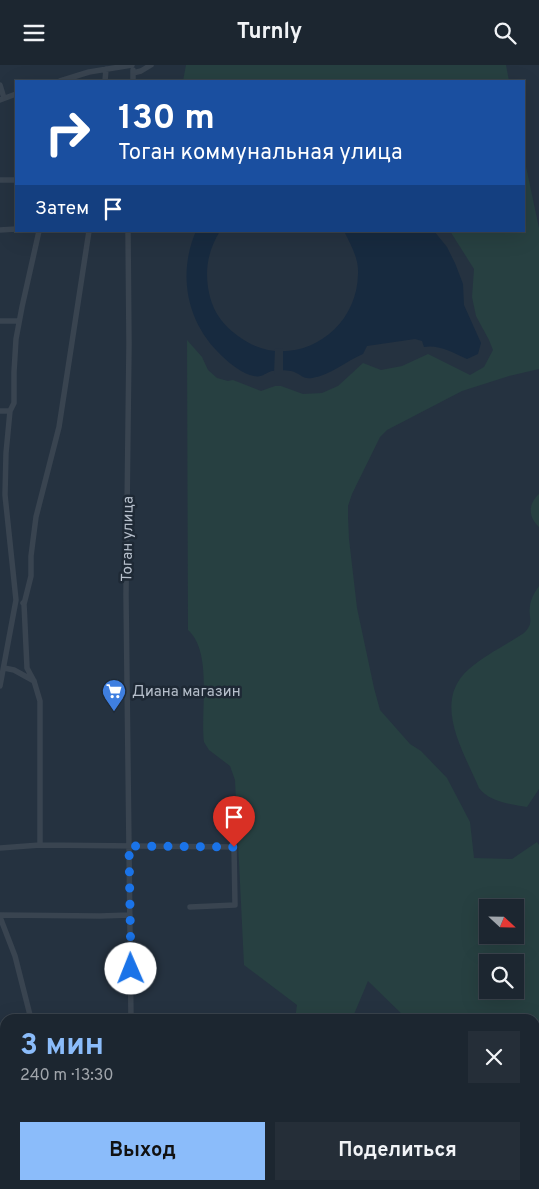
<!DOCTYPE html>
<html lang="ru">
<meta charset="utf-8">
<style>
body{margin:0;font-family:Overpass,sans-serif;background:#252e38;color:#f1f3f6;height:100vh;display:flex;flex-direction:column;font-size:19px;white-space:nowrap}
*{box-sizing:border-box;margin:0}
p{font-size:16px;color:#a0a5ab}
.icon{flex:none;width:28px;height:28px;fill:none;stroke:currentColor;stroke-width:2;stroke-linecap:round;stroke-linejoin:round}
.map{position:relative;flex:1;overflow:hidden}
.side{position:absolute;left:0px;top:949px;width:540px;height:176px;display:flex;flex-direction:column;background:#1c2630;border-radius:15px 15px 0 0;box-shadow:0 5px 20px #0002,0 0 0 1px #3a434c}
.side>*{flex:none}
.hud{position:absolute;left:15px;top:15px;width:510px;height:152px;border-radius:0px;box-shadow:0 5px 20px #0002,0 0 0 1px #3a434c;background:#1a4fa0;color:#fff;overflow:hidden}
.needle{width:32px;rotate:112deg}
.fabs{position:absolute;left:479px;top:834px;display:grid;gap:10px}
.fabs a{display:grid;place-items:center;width:45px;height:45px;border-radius:0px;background:#1c2630;box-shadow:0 5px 20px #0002,0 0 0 1px #3a434c;font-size:25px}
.pin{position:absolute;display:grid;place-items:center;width:42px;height:42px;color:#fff;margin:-51px -21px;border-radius:50% 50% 50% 0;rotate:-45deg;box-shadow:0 0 5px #0007}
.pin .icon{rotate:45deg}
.me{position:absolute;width:55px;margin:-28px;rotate:359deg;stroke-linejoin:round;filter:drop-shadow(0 0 4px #0008)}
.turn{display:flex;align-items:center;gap:18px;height:105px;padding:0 20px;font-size:22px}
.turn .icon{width:65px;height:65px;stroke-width:2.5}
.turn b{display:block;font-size:35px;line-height:42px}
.then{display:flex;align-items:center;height:48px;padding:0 20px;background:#0003;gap:10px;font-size:19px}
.round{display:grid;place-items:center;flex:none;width:52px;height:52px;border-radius:0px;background:#252e38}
.summary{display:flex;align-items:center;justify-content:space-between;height:85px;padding:0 20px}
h1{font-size:30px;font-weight:700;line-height:38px;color:#8bbcfa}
.cta{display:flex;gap:10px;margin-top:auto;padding:10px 20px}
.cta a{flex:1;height:58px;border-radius:0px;background:#8bbcfa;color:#111;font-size:20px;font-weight:700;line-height:58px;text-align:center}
.cta a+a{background:#252e38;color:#f1f3f6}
header{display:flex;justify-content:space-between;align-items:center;height:65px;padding:0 20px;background:#1c2630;font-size:22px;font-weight:700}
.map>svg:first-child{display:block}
.green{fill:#274041;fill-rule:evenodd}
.water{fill:#172a3f}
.pier{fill:#253240}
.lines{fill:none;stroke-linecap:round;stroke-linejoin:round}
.street{stroke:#394450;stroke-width:5.5}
.route{stroke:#1a73e8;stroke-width:9;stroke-dasharray:0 16.2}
.labels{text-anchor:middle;stroke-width:5;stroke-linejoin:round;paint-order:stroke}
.street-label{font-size:15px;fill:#b6bfcb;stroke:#1e2935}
.poi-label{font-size:15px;fill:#b6bfcb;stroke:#1e2935;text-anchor:start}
</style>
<header><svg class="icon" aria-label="menu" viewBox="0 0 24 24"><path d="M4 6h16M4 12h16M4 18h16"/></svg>Turnly<svg class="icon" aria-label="search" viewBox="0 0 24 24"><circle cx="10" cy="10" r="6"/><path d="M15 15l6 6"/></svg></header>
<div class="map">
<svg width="539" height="1124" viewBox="0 0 539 1124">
<rect width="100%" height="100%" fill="#253240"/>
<!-- green -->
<path class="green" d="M 186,0 L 506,0 L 509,16 L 183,16 Z
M 524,92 L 539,163 L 539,304 L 509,311 L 462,326 L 387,365 L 380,372 L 352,429 L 348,441 L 348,452 L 349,474 L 357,543 L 374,623 L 380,645 L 410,679 L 421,686 L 447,713 L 470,757 L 474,793 L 512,794 L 537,777 L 539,780 L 539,1011 L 535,1010 L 535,954 L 407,954 L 368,916 L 352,954 L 295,954 L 297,940 L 244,900 L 235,715 L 230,701 L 209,685 L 204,677 C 200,646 213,587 188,565 L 187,275 L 202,292 L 208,305 L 217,313 L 228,316 L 233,315 L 261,326 L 275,321 L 281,321 L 303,329 L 322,328 L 338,321 L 363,298 L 381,305 L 402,301 L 428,289 L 470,310 L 484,302 L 493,285 L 489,275 L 476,251 L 472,232 L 474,204 L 450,166 L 524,166 ZM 488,842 L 515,842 L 515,870 L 488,870 ZM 488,898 L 515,898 L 515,925 L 488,925 Z
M 539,429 L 539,462 C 528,452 528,439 539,429 Z
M 539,521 L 539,724 L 527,742 C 511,739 489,737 479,723 C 464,687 431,637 469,604 C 485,590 506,580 524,568 C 535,557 528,553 530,541 C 531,533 535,527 539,521 Z"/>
<!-- water -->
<path class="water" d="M 196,166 L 220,166 C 207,187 204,208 210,232 C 214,248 224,261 238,271 C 288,309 357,271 358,209 C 359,194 351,180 344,166 L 434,166 L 447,182 L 455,198 L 463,219 L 464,240 L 481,278 L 478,289 L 467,294 C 454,288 438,279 424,282 L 422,276 L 415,274 L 367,281 L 363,289 C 346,296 331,310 312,313 C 303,315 300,308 291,306 C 286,305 277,305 272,306 C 265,308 262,313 254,311 C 243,309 230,299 222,291 C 187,259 177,210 196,166 Z"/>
<!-- pier -->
<path class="pier" d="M 283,283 L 283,309 L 274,309 L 275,284 Z"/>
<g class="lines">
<!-- street -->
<path class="street" d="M 133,5 L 133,16
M 133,8 L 141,6 L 151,0
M 60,16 L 89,7 L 132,0
M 105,16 L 106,4
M 0,20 L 4,33
M 0,35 L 16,29
M 0,115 L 16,115
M 0,165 L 16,164
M 128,166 L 129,279 L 126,530 L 131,954
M 0,256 L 19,256
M 0,346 L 10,346
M 23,538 L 24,539 L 27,603 L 34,616 L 40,636 L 40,780
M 24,539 L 31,511 L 31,491 L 36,452 L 59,362 L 89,166
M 4,603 L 14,605 L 34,616
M 0,621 L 16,535 L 5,430 L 6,388 L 10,346 L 14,338 L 14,307 L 16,274 L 22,242 L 39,166
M 0,783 L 40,780 L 234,782 L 235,840 L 190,842
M 0,850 L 100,851 L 130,850
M 0,852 L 15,891 L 31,954
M 535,1018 L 539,1020
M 535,1109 L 539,1105
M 76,1120 L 77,1124
M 144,1120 L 145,1124
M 279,1120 L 279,1124
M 351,1120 L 355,1124
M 362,1120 L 366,1124
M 294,1124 L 303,1120
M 519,1124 L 523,1120"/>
</g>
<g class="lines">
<!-- route -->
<path class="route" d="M 131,904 L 129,781 L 234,782"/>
</g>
<!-- icons -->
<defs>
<g id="supermarket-pin" transform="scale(1.25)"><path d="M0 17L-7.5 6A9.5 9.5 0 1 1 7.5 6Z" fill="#3f7fe0" stroke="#1e2935"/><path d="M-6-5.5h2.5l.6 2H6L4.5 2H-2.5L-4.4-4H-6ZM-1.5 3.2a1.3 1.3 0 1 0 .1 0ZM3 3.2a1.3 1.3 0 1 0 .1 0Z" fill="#fff"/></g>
</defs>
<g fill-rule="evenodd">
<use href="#supermarket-pin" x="114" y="626"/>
</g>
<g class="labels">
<!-- street labels -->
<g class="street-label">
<text transform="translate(127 474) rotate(-89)" y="5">Тоган улица</text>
</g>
<!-- poi labels -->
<g class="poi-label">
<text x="132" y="631">Диана магазин</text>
</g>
</g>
</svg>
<div class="fabs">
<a><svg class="needle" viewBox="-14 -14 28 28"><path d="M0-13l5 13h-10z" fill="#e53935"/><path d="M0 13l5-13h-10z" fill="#a0a5ab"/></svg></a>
<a><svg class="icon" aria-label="search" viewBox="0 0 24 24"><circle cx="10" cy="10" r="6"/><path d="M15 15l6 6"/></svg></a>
</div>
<div class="pin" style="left:234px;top:782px;background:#d93025"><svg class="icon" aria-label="arrive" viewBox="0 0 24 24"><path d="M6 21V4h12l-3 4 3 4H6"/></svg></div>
<svg class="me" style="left:131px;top:904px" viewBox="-20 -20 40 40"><circle r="19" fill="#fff"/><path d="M0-13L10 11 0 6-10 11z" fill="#1a73e8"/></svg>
<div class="hud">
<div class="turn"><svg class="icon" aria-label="right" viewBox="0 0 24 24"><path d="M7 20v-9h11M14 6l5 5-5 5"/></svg><div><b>130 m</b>Тоган коммунальная улица</div></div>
<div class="then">Затем<svg class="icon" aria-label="arrive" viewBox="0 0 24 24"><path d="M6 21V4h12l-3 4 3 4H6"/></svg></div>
</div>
<section class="side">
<div class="summary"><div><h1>3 мин</h1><p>240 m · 13:30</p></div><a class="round"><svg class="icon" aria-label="close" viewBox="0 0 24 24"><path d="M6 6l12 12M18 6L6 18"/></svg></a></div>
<div class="cta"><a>Выход</a><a>Поделиться</a></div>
</section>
</div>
